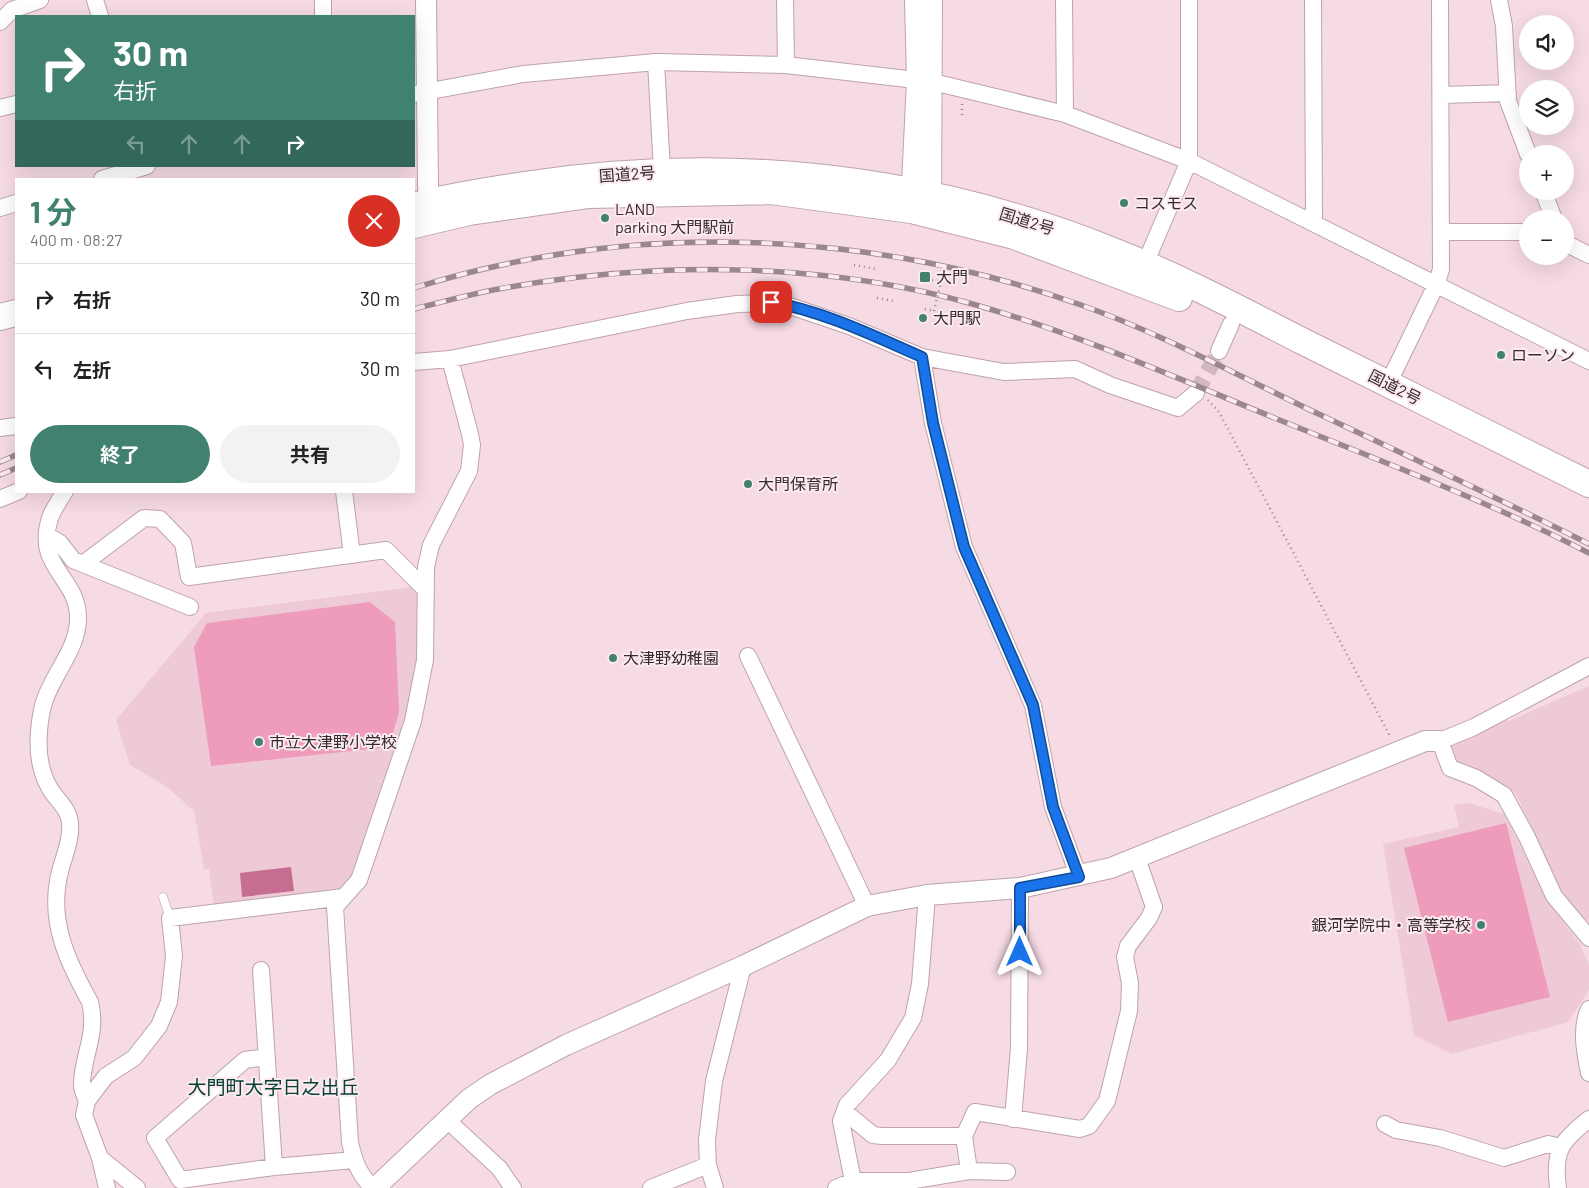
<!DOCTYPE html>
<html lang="ja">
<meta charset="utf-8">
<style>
body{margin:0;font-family:Barlow,"Noto Sans JP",sans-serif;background:#f2f2f2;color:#222;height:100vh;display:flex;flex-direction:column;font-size:19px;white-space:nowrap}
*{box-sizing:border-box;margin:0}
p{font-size:16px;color:#767676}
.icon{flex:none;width:28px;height:28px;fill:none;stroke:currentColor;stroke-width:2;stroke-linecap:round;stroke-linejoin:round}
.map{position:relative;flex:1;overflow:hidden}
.side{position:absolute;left:15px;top:178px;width:400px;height:315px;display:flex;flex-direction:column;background:#fff;border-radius:0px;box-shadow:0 5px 20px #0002}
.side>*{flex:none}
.top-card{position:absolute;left:15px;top:15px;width:400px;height:152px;border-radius:0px;box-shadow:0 5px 20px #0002;background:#408170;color:#fff;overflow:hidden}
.buttons{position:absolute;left:1519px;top:15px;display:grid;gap:10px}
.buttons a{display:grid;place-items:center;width:55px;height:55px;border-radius:50%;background:#fff;box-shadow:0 5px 20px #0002;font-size:25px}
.pin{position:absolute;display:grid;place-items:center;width:42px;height:42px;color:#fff;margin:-21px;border-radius:10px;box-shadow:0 2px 8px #0006}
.me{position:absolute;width:55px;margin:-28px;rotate:0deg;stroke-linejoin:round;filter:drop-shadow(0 0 4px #0008)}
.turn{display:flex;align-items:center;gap:18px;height:105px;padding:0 15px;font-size:22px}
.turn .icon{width:65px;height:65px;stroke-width:2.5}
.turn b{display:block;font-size:35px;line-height:42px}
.lanes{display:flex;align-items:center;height:48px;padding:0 15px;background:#0003;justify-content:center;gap:25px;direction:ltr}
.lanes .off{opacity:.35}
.round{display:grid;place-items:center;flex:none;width:52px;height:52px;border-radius:26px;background:#f2f2f2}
.summary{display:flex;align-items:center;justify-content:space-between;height:85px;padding:0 15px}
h1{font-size:30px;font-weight:700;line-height:38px;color:#408170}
.cta{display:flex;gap:10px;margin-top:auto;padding:10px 15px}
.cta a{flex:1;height:58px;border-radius:30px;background:#408170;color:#fff;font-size:20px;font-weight:700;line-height:58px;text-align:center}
.cta a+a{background:#f2f2f2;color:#222}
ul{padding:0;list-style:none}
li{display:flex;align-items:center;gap:15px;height:70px;padding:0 15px;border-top:1px solid #e0e0e0}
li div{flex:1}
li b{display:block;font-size:19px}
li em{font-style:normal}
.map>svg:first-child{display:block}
.built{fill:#edcad6}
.green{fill:#ef9cbc}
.water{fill:#c66e92}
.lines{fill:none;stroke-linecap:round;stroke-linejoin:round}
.minor-tunnel{stroke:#d0b7c0;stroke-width:16;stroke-dasharray:16 8;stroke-linecap:butt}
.service-casing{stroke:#bea3ac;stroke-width:9}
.minor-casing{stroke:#bea3ac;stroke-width:18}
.tertiary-casing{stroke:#bea3ac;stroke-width:22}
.trunk-casing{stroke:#bea3ac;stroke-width:28}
.path{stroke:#9b878e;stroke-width:2.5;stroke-dasharray:1 4;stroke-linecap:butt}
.service{stroke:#fff;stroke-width:8}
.minor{stroke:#fff;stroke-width:16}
.tertiary{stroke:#fff;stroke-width:20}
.trunk{stroke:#fff;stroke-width:26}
.rail-casing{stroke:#9b878e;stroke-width:5.5}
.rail{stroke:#fceaf0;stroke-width:4;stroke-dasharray:11;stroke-linecap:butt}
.path-bridge{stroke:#9b878e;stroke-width:2.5;stroke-dasharray:1 4;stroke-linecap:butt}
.route-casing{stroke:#114b97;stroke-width:12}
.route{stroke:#1a73e8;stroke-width:9}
.poi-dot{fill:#408170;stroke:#fceaf0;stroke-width:2}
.labels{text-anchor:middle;stroke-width:4;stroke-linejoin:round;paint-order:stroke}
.street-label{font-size:16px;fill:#362b2f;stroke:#fceaf0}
.poi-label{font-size:16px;fill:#362b2f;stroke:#fceaf0;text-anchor:start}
.quarter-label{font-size:19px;fill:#064135;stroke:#fceaf0}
</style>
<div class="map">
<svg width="1589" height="1188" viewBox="0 0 1589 1188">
<rect width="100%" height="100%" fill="#f6dae4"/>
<!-- built -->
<path class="built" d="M 414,587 L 419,594 L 419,649 L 414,690 L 348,885 L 343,891 L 214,909 L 209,869 L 204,869 L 194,811 L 167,787 L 130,765 L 116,720 L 206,613 Z
M 1589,686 L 1589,923 L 1561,893 L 1516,794 L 1492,779 L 1457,763 L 1451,745 L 1496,722 L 1511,720 Z
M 1469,803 L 1504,814 L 1552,907 L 1579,943 L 1589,965 L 1589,990 L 1568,1022 L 1452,1054 L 1414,1035 L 1383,844 L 1459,827 L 1454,805 Z"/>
<!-- green -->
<path class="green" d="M 370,602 L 395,622 L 399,712 L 389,747 L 211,766 L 194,647 L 207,623 Z
M 1506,823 L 1550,997 L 1448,1022 L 1404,848 Z"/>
<!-- water -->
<path class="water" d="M 291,867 L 294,891 L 242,897 L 240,873 Z"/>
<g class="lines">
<!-- minor-tunnel -->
<path class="minor-tunnel" d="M 1196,393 L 1219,351"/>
<!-- service casing -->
<g class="service-casing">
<path id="service" d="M 163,897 L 170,918"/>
</g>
<!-- minor casing -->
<g class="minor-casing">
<path id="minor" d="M 95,0 L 100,16
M 323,0 L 323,16
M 785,0 L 786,65
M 1064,0 L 1065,114
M 1313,0 L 1314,223
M 1499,0 L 1504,26 L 1508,101 L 1528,154
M 0,22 L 12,10 L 40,0
M 656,62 L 662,171
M 414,94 L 523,74 L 656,62 L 786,65 L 933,82 L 1065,114 L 1189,161 L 1589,361
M 1442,95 L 1508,93
M 0,108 L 16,104
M 102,179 L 147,166
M 1543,191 L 1554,219
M 0,208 L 16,203
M 1442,232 L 1528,232
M 1565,243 L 1589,255
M 1145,264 L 1189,161 L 1189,0
M 1219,351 L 1231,324
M 922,357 L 1004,372 L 1075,369 L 1110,385 L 1178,408 L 1196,393
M 414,362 L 450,359 L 687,311 L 737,304 L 771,303 L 787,305 L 849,326 L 922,357 L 933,423 L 964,547 L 1033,705 L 1053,807 L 1079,877
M 1388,384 L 1437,283 L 1441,269 L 1440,0
M 0,428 L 16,426
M 65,491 C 60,500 53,509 50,518 C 34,568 79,577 78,619 C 78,651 48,679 42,710 C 37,735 36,764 49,787 C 56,800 68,807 70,822 C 72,843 61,861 58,881 C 50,926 69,964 90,1002 C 98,1035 82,1056 82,1085 C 82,1090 85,1096 87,1101
M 344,491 L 352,555
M 0,499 L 19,491
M 48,536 L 60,543 L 73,560 L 190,607
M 83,564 L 144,518 L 160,519 L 183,543 L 189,577 L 386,550 L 426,590
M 748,656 L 867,906
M 1589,666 L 1474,727 L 1440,741 L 1450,768 L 1476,778 L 1504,795 L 1527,837 L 1554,896 L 1589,938
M 261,970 L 274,1167
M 1589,1009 C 1580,1028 1585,1053 1589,1073
M 266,1057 L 245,1060 L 155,1138 L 180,1180 L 274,1167 L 354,1160
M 845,1112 L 873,1135 L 882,1136 L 964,1136 L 975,1112 L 1080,1129 L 1089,1126 L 1107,1101 L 1129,1011 L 1130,983 L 1125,957 L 1128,946 L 1149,918 L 1154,907 L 1137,858
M 446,1119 L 499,1168 L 513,1188
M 1013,1119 L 1019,1048 L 1020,888
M 1385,1124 L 1396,1130 L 1440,1138 L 1504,1158 L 1548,1144 L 1560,1147
M 964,1136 L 969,1171
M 100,1158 L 107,1188
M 853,1181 L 909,1181 L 969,1171 L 1007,1172
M 137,1188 L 100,1158 L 84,1115 L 87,1101 L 106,1076 L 134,1058 L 159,1026 L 169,1002 L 174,956 L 170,918 L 344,897
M 373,1188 C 359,1175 354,1161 350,1142 L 335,907 L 359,880 L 413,721 L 425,660 L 426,567 L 431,545 L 469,471 L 472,445 L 470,434 L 450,359
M 651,1188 L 708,1165
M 715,1188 L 708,1165 L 707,1140 L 714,1081 L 743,966
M 836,1188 L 853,1181 L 841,1121 L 847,1105 L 888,1060 L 913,1018 L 920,984 L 927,895
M 1558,1188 C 1553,1150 1561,1142 1589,1119"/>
</g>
<!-- tertiary casing -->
<g class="tertiary-casing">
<path id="tertiary" d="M 426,0 L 428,185 L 430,216
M 911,206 L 917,80 L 915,0
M 931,208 L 932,0
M 375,1188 L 469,1099 L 491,1084 L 566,1045 L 743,966 L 867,906 L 927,895 L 1020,888 L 1111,868 L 1425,741 L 1440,741"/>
</g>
<!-- trunk casing -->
<g class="trunk-casing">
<path id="trunk" d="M 414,206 C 450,196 487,191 524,185 C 728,154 927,175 1118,253 C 1182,278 1243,311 1304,342 C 1399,389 1494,437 1589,484
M 414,225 L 469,212 L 589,195 L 771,191 L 911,210 L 1014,236 L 1179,298
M 0,317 L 16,313"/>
</g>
<!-- path -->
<path class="path" d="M 962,115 L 962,104
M 854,265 L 876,269
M 932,280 L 941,282
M 877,298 L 894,301
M 925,309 L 934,311
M 1208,400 L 1219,412 L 1391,738"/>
<!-- service -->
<use href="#service" class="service"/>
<!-- minor -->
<use href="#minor" class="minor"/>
<!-- tertiary -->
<use href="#tertiary" class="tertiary"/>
<!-- trunk -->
<use href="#trunk" class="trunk"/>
<!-- rail casing -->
<g class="rail-casing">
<path id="rail" d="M 414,288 C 631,220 867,229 1081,305 C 1160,333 1233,373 1308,409 C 1402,453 1496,497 1589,544
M 414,309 C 446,301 478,292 510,287 C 663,261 826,262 976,305 C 1081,335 1181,380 1282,421 C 1385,463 1490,502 1589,553
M 0,462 L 16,455
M 0,475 L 16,468"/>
</g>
<!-- rail -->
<use href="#rail" class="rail"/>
<!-- path-bridge -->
<path class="path-bridge" d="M 934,311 L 941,282"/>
</g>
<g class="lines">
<!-- route casing -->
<g class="route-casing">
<path id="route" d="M 771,302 C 823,311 874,336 922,357 L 933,423 L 964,547 L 1033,705 L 1053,807 L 1079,877 L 1020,888 L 1020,952"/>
</g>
<!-- route -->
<use href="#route" class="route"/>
</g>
<!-- markers -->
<g class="poi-dot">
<circle cx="1124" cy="203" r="5"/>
<circle cx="605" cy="218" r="5"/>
<rect x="919" y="271" width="12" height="12" rx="2.5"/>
<circle cx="923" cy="318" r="5"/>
<circle cx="1501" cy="355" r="5"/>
<circle cx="748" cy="484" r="5"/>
<circle cx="613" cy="658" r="5"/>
<circle cx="259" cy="742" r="5"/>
<circle cx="1481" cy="925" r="5"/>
</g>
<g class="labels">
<!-- street labels -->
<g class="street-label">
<text transform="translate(627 174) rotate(-4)" y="6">国道2号</text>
<text transform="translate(1027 221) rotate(17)" y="6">国道2号</text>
<text transform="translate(1395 387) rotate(27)" y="6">国道2号</text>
</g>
<!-- poi labels -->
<g class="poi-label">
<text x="1134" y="209">コスモス</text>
<text x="615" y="215">LAND<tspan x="615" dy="18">parking 大門駅前</tspan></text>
<text x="936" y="283">大門</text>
<text x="933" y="324">大門駅</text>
<text x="1511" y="361">ローソン</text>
<text x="758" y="490">大門保育所</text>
<text x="623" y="664">大津野幼稚園</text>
<text x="269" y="748">市立大津野小学校</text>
<text x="1471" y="931" text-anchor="end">銀河学院中・高等学校</text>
</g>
<!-- quarter labels -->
<g class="quarter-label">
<text x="273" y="1094">大門町大字日之出丘</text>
</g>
</g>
</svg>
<div class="buttons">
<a><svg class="icon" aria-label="sound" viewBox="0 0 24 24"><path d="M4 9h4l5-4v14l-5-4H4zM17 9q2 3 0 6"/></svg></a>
<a><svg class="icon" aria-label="layers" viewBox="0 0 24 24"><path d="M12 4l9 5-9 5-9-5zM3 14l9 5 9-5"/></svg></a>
<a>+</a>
<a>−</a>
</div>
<div class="pin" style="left:771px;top:302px;background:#d93025"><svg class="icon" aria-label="arrive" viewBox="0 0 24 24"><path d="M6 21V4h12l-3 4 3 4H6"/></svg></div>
<svg class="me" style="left:1020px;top:952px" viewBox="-20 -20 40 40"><path d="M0-17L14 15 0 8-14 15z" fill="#1a73e8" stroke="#fff" stroke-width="4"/></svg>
<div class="top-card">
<div class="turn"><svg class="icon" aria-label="right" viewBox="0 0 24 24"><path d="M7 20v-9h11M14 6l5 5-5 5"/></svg><div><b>30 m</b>右折</div></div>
<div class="lanes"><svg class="icon off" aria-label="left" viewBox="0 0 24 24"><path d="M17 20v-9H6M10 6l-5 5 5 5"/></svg><svg class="icon off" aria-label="ahead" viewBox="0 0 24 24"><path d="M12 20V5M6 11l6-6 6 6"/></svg><svg class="icon off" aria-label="ahead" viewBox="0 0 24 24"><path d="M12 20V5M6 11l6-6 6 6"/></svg><svg class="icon" aria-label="right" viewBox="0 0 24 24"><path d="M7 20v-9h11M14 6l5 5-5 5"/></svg></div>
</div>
<section class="side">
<div class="summary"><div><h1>1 分</h1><p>400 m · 08:27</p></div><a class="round" style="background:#d93025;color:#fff"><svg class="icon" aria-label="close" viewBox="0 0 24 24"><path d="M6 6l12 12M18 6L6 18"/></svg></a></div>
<ul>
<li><svg class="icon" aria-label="right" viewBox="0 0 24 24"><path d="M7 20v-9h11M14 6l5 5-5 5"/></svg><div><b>右折</b></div><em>30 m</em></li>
<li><svg class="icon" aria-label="left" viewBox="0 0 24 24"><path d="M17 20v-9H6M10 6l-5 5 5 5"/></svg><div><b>左折</b></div><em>30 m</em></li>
</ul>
<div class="cta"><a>終了</a><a>共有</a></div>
</section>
</div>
